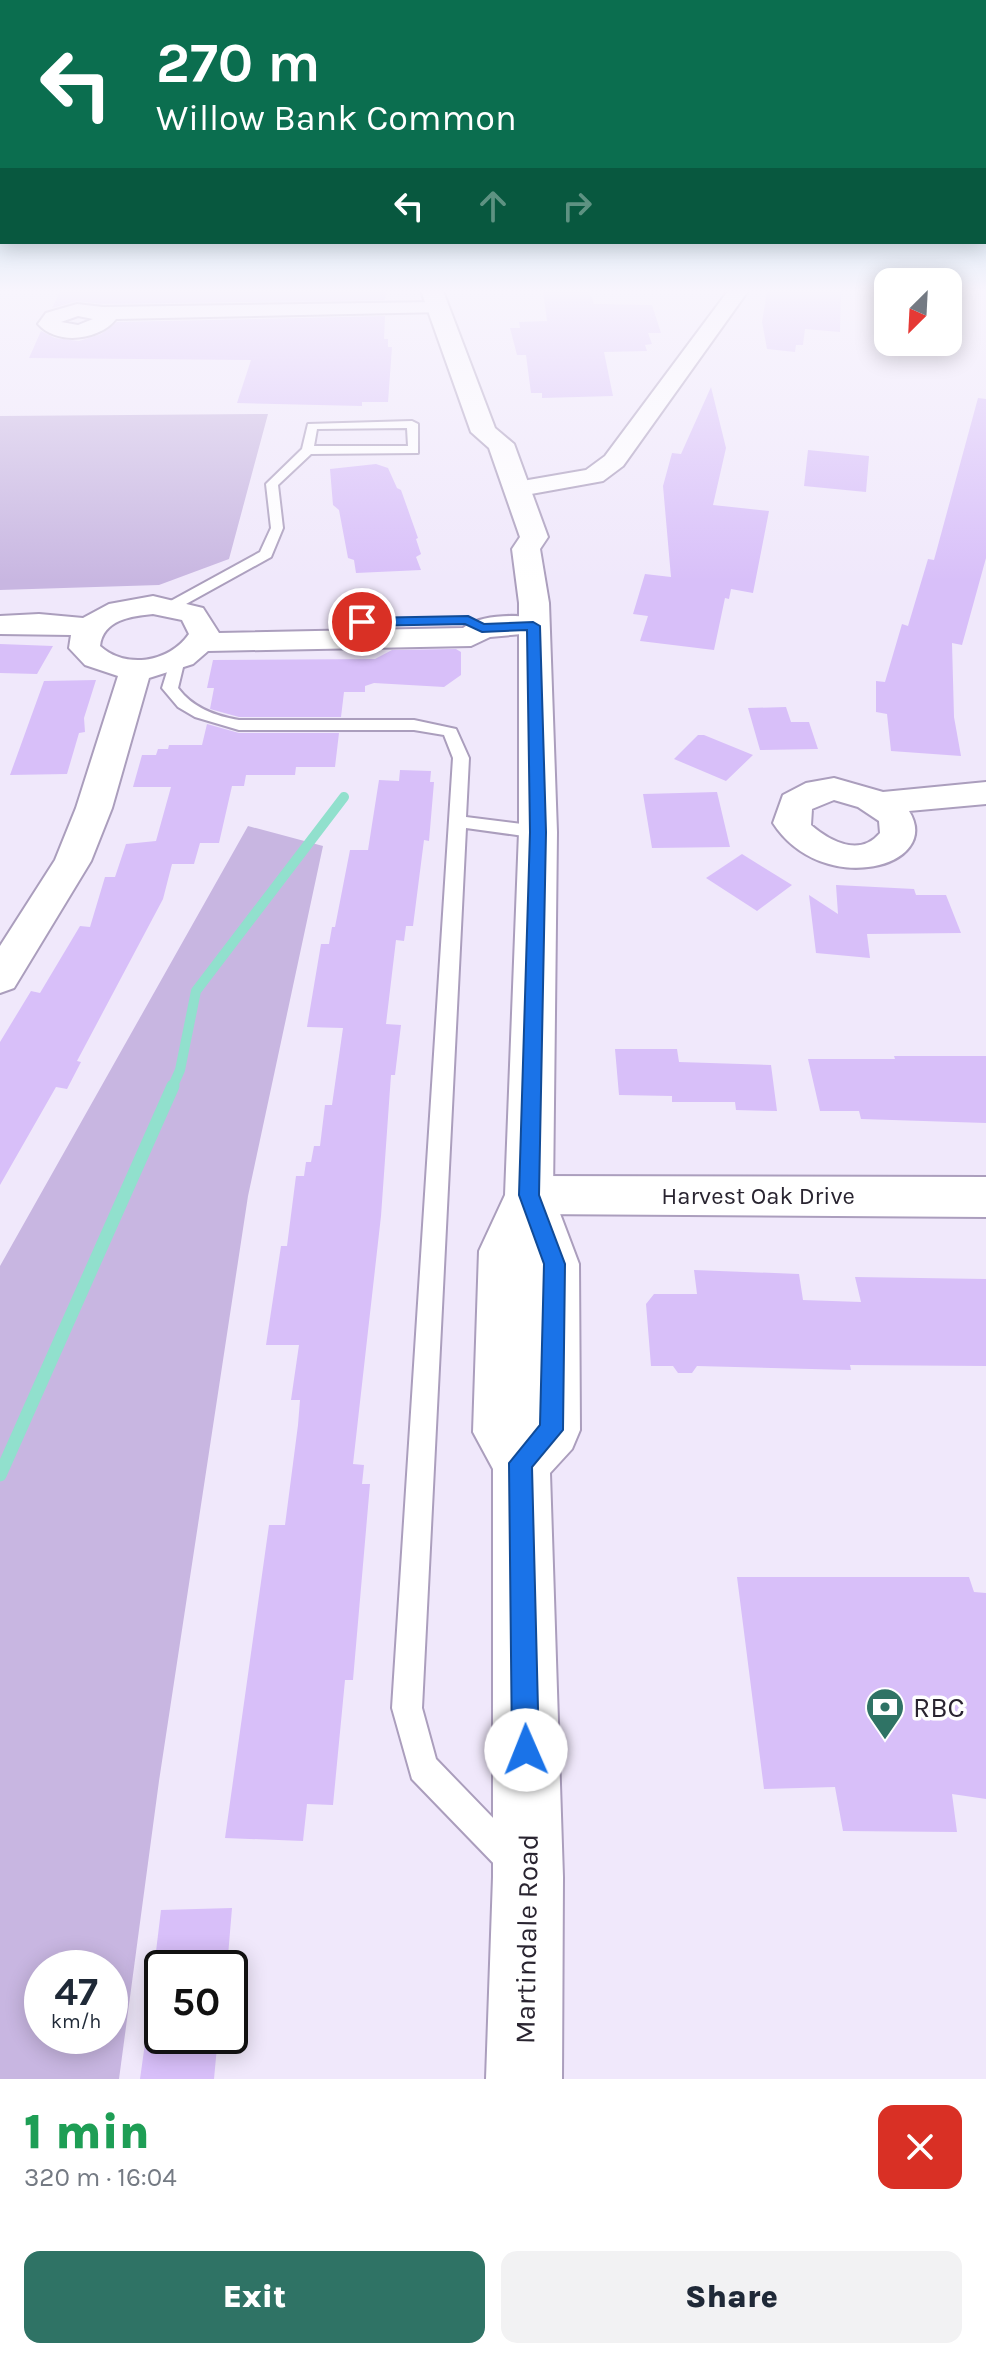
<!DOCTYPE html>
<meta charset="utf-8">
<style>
body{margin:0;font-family:Karla,sans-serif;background:#f2f2f3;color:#1f2937;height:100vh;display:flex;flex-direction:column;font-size:30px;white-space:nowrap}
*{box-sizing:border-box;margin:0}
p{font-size:26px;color:#747a83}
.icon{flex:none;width:44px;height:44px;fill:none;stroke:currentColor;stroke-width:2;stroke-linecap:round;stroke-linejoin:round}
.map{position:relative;height:2079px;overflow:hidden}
.sheet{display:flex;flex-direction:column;background:#fff;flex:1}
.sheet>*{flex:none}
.top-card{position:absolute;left:0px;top:0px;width:986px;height:244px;box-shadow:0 4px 20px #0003;background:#0b6e4f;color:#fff;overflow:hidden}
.needle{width:52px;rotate:204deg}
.fabs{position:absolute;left:874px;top:268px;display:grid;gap:16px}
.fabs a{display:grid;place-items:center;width:88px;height:88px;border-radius:16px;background:#fff;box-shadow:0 4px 20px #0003;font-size:40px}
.speed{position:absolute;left:24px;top:1950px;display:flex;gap:16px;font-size:40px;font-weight:700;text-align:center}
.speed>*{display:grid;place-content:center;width:104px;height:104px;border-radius:50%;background:#fff;box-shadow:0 4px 20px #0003;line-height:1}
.speed small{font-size:20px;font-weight:400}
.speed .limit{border:4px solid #111;border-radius:12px;background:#fff;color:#111}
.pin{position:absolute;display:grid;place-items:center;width:68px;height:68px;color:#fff;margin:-34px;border:4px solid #fff;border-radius:50%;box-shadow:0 2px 8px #0007}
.me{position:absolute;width:88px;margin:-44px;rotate:359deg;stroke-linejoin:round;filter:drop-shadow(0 0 6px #0008)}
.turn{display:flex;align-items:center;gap:28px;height:168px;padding:0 24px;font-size:36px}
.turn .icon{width:104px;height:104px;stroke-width:2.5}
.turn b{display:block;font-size:56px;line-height:68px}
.lanes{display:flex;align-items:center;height:76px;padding:0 24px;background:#0003;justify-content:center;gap:40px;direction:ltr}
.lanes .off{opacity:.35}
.round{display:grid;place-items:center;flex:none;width:84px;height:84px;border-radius:16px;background:#f2f2f3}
.head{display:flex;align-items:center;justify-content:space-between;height:136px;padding:0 24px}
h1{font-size:48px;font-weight:800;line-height:60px;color:#1e9e55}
.cta{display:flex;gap:16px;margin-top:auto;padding:16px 24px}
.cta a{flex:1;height:92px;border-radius:16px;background:#2f7365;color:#fff;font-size:32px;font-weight:800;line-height:92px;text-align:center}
.cta a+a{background:#f2f2f3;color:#1f2937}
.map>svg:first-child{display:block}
.green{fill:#c8b6e1;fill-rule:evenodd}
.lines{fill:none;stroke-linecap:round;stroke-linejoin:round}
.stream-far1{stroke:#91e0cd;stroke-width:10}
.stream{stroke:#91e0cd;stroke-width:13}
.building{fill:#d8bff9}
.service-casing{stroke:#ab9ebd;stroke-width:4}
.minor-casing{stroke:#ab9ebd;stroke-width:4}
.secondary-casing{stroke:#ab9ebd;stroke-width:4}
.service{fill:#fff;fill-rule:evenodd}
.minor{fill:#fff;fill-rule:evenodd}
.secondary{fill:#fff;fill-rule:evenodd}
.route{fill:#1a73e8;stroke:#114b97;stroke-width:2}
.labels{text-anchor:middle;stroke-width:7;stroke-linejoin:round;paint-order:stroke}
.street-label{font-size:24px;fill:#292430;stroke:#fff}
.near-poi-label{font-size:28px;fill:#292430;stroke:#fff;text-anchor:start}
.near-street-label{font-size:28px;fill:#292430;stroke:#fff}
</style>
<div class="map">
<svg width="986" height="2079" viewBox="0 0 986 2079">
<rect width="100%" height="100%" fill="#f0e8fb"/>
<!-- green -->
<path class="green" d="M 268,414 L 229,559 L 159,585 L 0,590 L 0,416 Z
M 248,826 L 323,846 L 248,1196 L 159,1781 L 119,2079 L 0,2079 L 0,1266 ZM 42,1968 L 110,1968 L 110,2036 L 42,2036 Z"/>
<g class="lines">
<!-- stream-far1 -->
<path class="stream-far1" d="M 172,1088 L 180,1070 L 196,991 L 344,797"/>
<!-- stream -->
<path class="stream" d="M 0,1475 L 173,1086"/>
</g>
<!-- building -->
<path class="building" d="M 60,291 L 386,291 L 385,300 L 103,304 L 77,301 L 52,308 Z
M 543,291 L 589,291 L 594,304 L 652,305 L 661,333 L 648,333 L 652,344 L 645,345 L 647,351 L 604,352 L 613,396 L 542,398 L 542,393 L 531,393 L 526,355 L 517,355 L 510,328 L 520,328 L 519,322 L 547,321 Z
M 767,291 L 841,291 L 840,332 L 805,329 L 803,345 L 796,345 L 795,352 L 767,349 L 762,322 Z
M 385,316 L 384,339 L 388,339 L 388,347 L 392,347 L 388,402 L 362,402 L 362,406 L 237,403 L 251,360 L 29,358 L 41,331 L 55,338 L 79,341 L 101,334 L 117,322 Z
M 711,387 L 726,448 L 713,505 L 769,511 L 753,593 L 731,589 L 729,599 L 725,598 L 714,650 L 640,641 L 648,616 L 633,614 L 645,574 L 671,577 L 663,486 L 672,453 L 681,454 Z
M 978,398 L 986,399 L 986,558 L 962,645 L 952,643 L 954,717 L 961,756 L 891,751 L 887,714 L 876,712 L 876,681 L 885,682 L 902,624 L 908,626 L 928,559 L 934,560 Z
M 808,450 L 869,456 L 866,492 L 804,486 Z
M 376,464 L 388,468 L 397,488 L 401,490 L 418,538 L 416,539 L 421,554 L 416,557 L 421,570 L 356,573 L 354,560 L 348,558 L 339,510 L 333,505 L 330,469 Z
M 0,644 L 53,646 L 37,674 L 0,673 Z
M 456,649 L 461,652 L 461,675 L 444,687 L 374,683 L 365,686 L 365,692 L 344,692 L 341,717 L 239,717 L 210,709 L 214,688 L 207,688 L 213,660 L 375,659 L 392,650 Z
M 96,680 L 84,718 L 85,732 L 79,733 L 67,774 L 10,775 L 44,681 Z
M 786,707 L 791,722 L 809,722 L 818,749 L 760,750 L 748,708 Z
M 207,724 L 239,733 L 339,733 L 335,767 L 296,767 L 295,775 L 246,775 L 244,786 L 232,786 L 219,843 L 200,843 L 194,864 L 172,864 L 163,899 L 77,1061 L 81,1062 L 67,1089 L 56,1087 L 0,1185 L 0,1042 L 31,991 L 40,993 L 80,926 L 90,927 L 105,877 L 115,877 L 126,844 L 156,841 L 171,787 L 133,787 L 142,755 L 156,755 L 158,749 L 168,749 L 169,745 L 202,745 Z
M 698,735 L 704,735 L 753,755 L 726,781 L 674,759 Z
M 400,770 L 431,771 L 430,782 L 434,782 L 429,841 L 424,840 L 413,926 L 406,926 L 404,941 L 396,940 L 386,1024 L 401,1025 L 395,1075 L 391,1075 L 381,1216 L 353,1464 L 364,1465 L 362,1484 L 370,1484 L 353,1680 L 345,1680 L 333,1805 L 307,1804 L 303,1841 L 225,1838 L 269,1525 L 285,1525 L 298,1425 L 300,1400 L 291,1400 L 299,1345 L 266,1345 L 281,1246 L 287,1246 L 296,1176 L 304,1176 L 306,1162 L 311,1162 L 314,1146 L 320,1146 L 325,1105 L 332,1105 L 343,1028 L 307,1027 L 321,944 L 329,944 L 332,927 L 335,927 L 350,850 L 368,850 L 379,780 L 399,781 Z
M 717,792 L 730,847 L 652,848 L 643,794 Z
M 742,854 L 792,885 L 757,911 L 706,878 Z
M 836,885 L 914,889 L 916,895 L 946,895 L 961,933 L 867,934 L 870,958 L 816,953 L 809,895 L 838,914 Z
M 615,1049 L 677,1049 L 679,1062 L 771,1065 L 777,1111 L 736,1110 L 735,1102 L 672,1102 L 672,1096 L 619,1095 Z
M 894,1056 L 986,1056 L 986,1123 L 861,1119 L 859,1111 L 820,1111 L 808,1059 L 895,1059 Z
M 694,1270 L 799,1274 L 803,1300 L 861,1302 L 855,1277 L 986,1279 L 986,1366 L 850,1365 L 851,1370 L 697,1366 L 692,1373 L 678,1373 L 673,1366 L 651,1366 L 646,1304 L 654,1294 L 697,1294 Z
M 737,1577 L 969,1577 L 974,1592 L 986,1593 L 986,1799 L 952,1794 L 957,1832 L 843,1831 L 835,1787 L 764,1789 Z
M 232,1908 L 227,1968 L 154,1968 L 161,1910 Z
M 146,2036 L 218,2036 L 214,2079 L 140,2079 Z"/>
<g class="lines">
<!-- service casing -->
<g class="service-casing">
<path id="service" d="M 412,421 L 418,424 L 418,453 L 311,454 L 278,485 L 283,528 L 271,557 L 177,609 L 167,609 L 167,603 L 260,552 L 271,528 L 266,484 L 302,449 L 308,424 ZM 407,428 L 408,446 L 314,446 L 317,429 Z
M 178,655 L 185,659 L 178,688 C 193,708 215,716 239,720 L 414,720 L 456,729 L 469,758 L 466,817 L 538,826 L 547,832 L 538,838 L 466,828 L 422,1708 L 436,1759 L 522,1848 L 527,1859 L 522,1870 L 511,1875 L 500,1870 L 412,1779 L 392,1708 L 453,758 L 444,735 L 414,730 L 239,730 L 195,717 L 178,707 L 162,688 L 171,659 Z"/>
</g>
<!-- minor casing -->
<g class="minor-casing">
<path id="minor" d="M 728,291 L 748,291 L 623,466 L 603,481 L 520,496 L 511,493 L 507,488 L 511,483 L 586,470 L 605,456 Z
M 437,302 L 447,308 L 444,312 L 116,319 C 100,340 57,346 38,324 L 46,313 L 77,304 L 103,307 ZM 78,316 L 93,319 L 78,325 L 61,322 Z
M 153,596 L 203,608 L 219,633 L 463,628 C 482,613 522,614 544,620 L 548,626 L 544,632 L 490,637 L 471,646 L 208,651 L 193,664 L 149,678 L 112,808 L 91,861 L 14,988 L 0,993 L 0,946 L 55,860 L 76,808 L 118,676 L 85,665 L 69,648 L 71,635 L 0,634 L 0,616 L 39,614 L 83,618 L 109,604 ZM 153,614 L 182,620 L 189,634 C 169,663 125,669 100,646 C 103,620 131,616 153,614 Z
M 834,778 L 883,792 L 986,782 L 986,804 L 909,811 C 944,867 822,899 773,823 L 783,795 L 806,783 ZM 834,800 L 858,807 L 879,821 L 880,833 C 860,857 831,842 811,825 L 812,809 Z
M 529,1176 L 986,1177 L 986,1217 L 529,1214 L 513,1209 L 506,1195 L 513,1181 Z"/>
</g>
<!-- secondary casing -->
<g class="secondary-casing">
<path id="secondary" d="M 421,291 L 443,291 L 495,428 L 514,444 L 548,537 L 540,549 L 549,603 L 557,832 L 553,1195 L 579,1264 L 580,1430 L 572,1449 L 550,1473 L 563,1877 L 562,2079 L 486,2079 L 493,1877 L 493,1469 L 473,1432 L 479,1251 L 505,1195 L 519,832 L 519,603 L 512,549 L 520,537 L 489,448 L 471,432 Z"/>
</g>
<!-- service -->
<use href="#service" class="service"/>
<!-- minor -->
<use href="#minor" class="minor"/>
<!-- secondary -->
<use href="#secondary" class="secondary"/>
</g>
<!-- sky -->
<linearGradient id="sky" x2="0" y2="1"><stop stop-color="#85c6dd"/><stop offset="0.5" stop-color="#f8f5fd"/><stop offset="1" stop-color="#f8f5fd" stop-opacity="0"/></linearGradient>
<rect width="986" height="582" fill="url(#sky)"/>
<!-- route -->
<path class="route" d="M 468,616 L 484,624 L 533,622 L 540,626 L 546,832 L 539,1195 L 565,1264 L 563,1430 L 532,1467 L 539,1750 L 535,1759 L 526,1763 L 516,1759 L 512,1750 L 509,1463 L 540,1425 L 544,1264 L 519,1195 L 530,832 L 527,630 L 482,632 L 465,624 L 362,626 L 356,622 L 362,618 Z"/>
<!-- icons -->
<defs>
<g id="bank-pin" transform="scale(2)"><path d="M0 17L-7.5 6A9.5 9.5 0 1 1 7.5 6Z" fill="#2f7365" stroke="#fff"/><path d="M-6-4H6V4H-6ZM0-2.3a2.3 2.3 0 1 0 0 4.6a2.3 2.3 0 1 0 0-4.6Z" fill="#fff"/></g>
</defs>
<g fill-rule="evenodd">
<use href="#bank-pin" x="885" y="1707"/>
</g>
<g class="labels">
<!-- street labels -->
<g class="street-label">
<text x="758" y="1204">Harvest Oak Drive</text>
</g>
<!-- near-poi labels -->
<g class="near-poi-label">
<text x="913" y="1717">RBC</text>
</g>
<!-- near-street labels -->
<g class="near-street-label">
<text transform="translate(526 1939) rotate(-89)" y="10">Martindale Road</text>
</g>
</g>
</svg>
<div class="fabs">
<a><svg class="needle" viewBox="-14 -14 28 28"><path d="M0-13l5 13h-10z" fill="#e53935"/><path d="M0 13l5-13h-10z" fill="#747a83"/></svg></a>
</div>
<div class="speed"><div>47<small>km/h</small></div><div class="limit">50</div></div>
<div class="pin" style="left:362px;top:622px;background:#d93025"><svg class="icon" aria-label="arrive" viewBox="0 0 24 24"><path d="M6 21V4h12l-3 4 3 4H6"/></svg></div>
<svg class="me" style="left:526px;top:1750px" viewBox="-20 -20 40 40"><circle r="19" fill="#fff"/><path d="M0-13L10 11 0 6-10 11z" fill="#1a73e8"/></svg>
<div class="top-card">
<div class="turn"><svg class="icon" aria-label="left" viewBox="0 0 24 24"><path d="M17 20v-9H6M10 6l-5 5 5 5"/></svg><div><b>270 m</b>Willow Bank Common</div></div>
<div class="lanes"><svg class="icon" aria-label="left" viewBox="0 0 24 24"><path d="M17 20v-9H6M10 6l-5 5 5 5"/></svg><svg class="icon off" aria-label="ahead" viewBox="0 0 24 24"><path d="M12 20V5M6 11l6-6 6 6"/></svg><svg class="icon off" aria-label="right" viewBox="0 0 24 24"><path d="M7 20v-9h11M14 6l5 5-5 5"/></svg></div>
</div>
</div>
<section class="sheet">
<div class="head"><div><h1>1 min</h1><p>320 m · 16:04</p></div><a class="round" style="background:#d93025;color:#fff"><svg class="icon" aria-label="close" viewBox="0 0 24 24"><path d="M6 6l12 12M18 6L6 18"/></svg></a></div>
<div class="cta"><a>Exit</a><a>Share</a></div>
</section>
